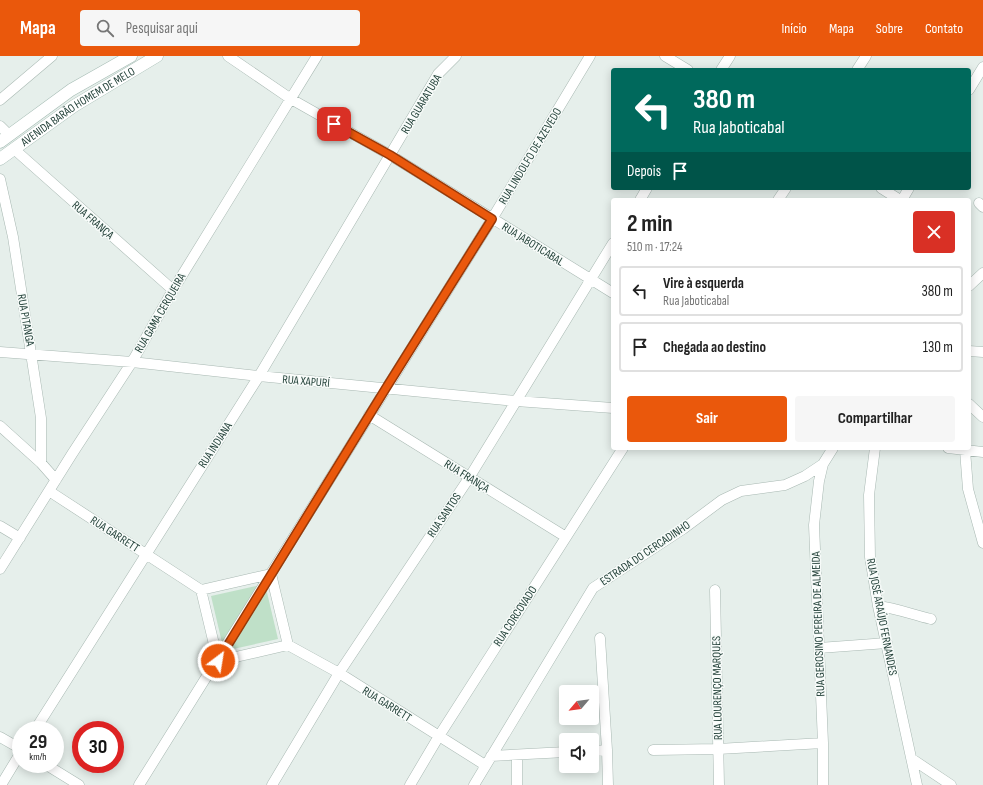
<!DOCTYPE html>
<html lang="pt">
<meta charset="utf-8">
<style>
body{margin:0;font-family:"Sofia Sans Condensed",sans-serif;background:#f6f6f6;color:#222;height:100vh;display:flex;flex-direction:column;font-size:15px;white-space:nowrap}
*{box-sizing:border-box;margin:0}
p{font-size:13px;color:#767676}
.icon{flex:none;width:22px;height:22px;fill:none;stroke:currentColor;stroke-width:2;stroke-linecap:round;stroke-linejoin:round}
.map{position:relative;flex:1;overflow:hidden}
.drawer{position:absolute;left:611px;top:142px;width:360px;height:252px;display:flex;flex-direction:column;background:#fff;border-radius:4px;box-shadow:0 2px 10px #0003}
.drawer>*{flex:none}
.banner{position:absolute;left:611px;top:12px;width:360px;height:122px;border-radius:4px;box-shadow:0 2px 10px #0003;background:#00695c;color:#fff;overflow:hidden}
.needle{width:26px;rotate:241deg}
.tools{position:absolute;left:559px;top:629px;display:grid;gap:8px}
.tools a{display:grid;place-items:center;width:40px;height:40px;border-radius:4px;background:#fff;box-shadow:0 2px 10px #0003;font-size:20px}
.speed{position:absolute;left:12px;top:665px;display:flex;gap:8px;font-size:20px;font-weight:700;text-align:center}
.speed>*{display:grid;place-content:center;width:52px;height:52px;border-radius:50%;background:#fff;box-shadow:0 2px 10px #0003;line-height:1}
.speed small{font-size:10px;font-weight:400}
.speed .limit{border:6px solid #d22;background:#fff;color:#111}
.pin{position:absolute;display:grid;place-items:center;width:34px;height:34px;color:#fff;margin:-17px;border-radius:8px;box-shadow:0 2px 6px #0006}
.me{position:absolute;width:44px;margin:-22px;rotate:31deg;stroke-linejoin:round;filter:drop-shadow(0 0 3px #0008)}
.turn{display:flex;align-items:center;gap:14px;height:84px;padding:0 16px;font-size:18px}
.turn .icon{width:52px;height:52px;stroke-width:2.5}
.turn b{display:block;font-size:28px;line-height:34px}
.then{display:flex;align-items:center;height:38px;padding:0 16px;background:#0003;gap:8px;font-size:15px}
.round{display:grid;place-items:center;flex:none;width:42px;height:42px;border-radius:4px;background:#f6f6f6}
.overview{display:flex;align-items:center;justify-content:space-between;height:68px;padding:0 16px}
h1{font-size:24px;font-weight:700;line-height:30px}
.primary-button{display:flex;gap:8px;margin-top:auto;padding:8px 16px}
.primary-button a{flex:1;height:46px;border-radius:4px;background:#ea580c;color:#fff;font-size:16px;font-weight:700;line-height:46px;text-align:center}
.primary-button a+a{background:#f6f6f6;color:#222}
ul{padding:0;list-style:none}
li{display:flex;align-items:center;gap:12px;height:50px;margin:0 8px 6px;padding:0 8px;border:2px solid #e0e0e0;border-radius:4px}
li div{flex:1}
li b{display:block;font-size:15px}
li em{font-style:normal}
header{display:flex;align-items:center;gap:24px;box-sizing:border-box;height:56px;padding:0 20px;background:#ea580c;color:#fff}
header strong{font-size:19px}
nav{display:flex;gap:22px;margin-inline-start:auto;font-size:14px}
.search{width:280px;height:36px;background:#f6f6f6;display:flex;align-items:center;gap:10px;box-sizing:border-box;padding:0 14px;border-radius:4px;color:#767676;font-size:15px}
.map>svg:first-child{display:block}
.green{fill:#bfe0c8}
.lines{fill:none;stroke-linecap:round;stroke-linejoin:round}
.minor-casing{stroke:#a8b8b2;stroke-width:11}
.secondary-casing{stroke:#a4bbb3;stroke-width:13}
.minor{stroke:#fff;stroke-width:10}
.secondary{stroke:#fff;stroke-width:12}
.route-casing{stroke:#983908;stroke-width:10}
.route{stroke:#ea580c;stroke-width:7}
.labels{text-anchor:middle;stroke-width:3;stroke-linejoin:round;paint-order:stroke}
.street-label{font-size:12px;fill:#24423a;stroke:#f7fbf9}
</style>
<header>
<strong>Mapa</strong>
<div class="search"><svg class="icon" aria-label="search" viewBox="0 0 24 24"><circle cx="10" cy="10" r="6"/><path d="M15 15l6 6"/></svg>Pesquisar aqui</div>
<nav><a>Início</a><a>Mapa</a><a>Sobre</a><a>Contato</a></nav>
</header>
<div class="map">
<svg width="983" height="729" viewBox="0 0 983 729">
<rect width="100%" height="100%" fill="#e6efeb"/>
<!-- green -->
<path class="green" d="M 265,528 L 278,583 L 224,595 L 211,540 Z"/>
<g class="lines">
<!-- minor casing -->
<g class="minor-casing">
<path id="minor" d="M 228,0 L 291,43 L 390,99 L 613,237
M 665,0 L 688,14
M 721,14 L 730,0
M 857,14 L 866,0
M 969,34 L 983,11
M 0,44 L 52,0
M 0,70 L 9,79
M 14,93 L 173,234
M 0,123 L 13,181 L 41,362 L 41,407
M 881,132 L 900,144
M 640,144 L 647,132
M 778,144 L 786,132
M 902,144 L 909,132
M 979,147 L 983,151
M 969,230 L 983,217
M 969,295 L 983,296
M 0,296 L 132,306 L 259,320 L 516,345 L 613,352
M 969,348 L 983,361
M 369,359 L 566,481
M 0,370 L 41,407 L 56,424
M 875,392 L 869,439 L 870,501 L 878,550 L 917,729
M 948,392 L 983,396
M 965,394 L 968,433 L 983,487
M 49,435 L 201,534
M 0,470 L 20,482
M 0,513 L 72,398 L 132,306 L 173,234 L 317,0
M 271,518 L 288,589 L 218,605 L 201,534 Z
M 715,534 L 719,729
M 878,550 C 896,552 913,559 931,563
M 600,582 L 607,694 L 608,729
M 288,589 L 339,617 L 485,709
M 819,592 L 887,587
M 35,674 L 259,320 L 438,18 L 456,0
M 0,681 L 21,693
M 653,694 L 718,693 L 823,687
M 592,695 L 607,694
M 491,700 L 566,696
M 912,703 L 951,729
M 45,708 L 79,729
M 1,729 L 21,696
M 139,729 L 492,163 L 590,0
M 272,729 L 339,617 L 469,422 L 613,187
M 410,729 L 439,680 L 623,392
M 474,729 L 593,532 L 683,473 L 722,444 L 741,435 L 785,429 L 805,420 L 823,408 L 833,392
M 517,729 L 517,699
M 823,729 L 823,687 L 814,469 L 819,425 L 823,408"/>
</g>
<!-- secondary casing -->
<g class="secondary-casing">
<g id="secondary">
<path d="M 0,86 L 71,34 L 131,0"/>
<path id="s1" d="M 0,103 L 74,50 L 157,0"/>
</g>
</g>
<!-- minor -->
<use href="#minor" class="minor"/>
<!-- secondary -->
<use href="#secondary" class="secondary"/>
</g>
<g class="lines">
<!-- route casing -->
<g class="route-casing">
<path id="route" d="M 218,605 L 386,332 L 492,163 L 390,99 L 334,68"/>
</g>
<!-- route -->
<use href="#route" class="route"/>
</g>
<g class="labels">
<!-- street labels -->
<g class="street-label">
<text transform="translate(421 48) rotate(-59)" y="4">RUA GUARATUBA</text>
<text dy="4" stroke="none"><textPath href="#s1" startOffset="94">AVENIDA BARÃO HOMEM DE MELO</textPath></text>
<text transform="translate(530 100) rotate(-59)" y="4">RUA LINDOLFO DE AZEVEDO</text>
<text transform="translate(93 164) rotate(41)" y="4">RUA FRANÇA</text>
<text transform="translate(533 188) rotate(32)" y="4">RUA JABOTICABAL</text>
<text transform="translate(160 257) rotate(-60)" y="4">RUA GAMA CERQUEIRA</text>
<text transform="translate(26 264) rotate(80)" y="4">RUA PITANGA</text>
<text transform="translate(306 325) rotate(5)" y="4">RUA XAPURÍ</text>
<text transform="translate(215 389) rotate(-57)" y="4">RUA INDIANA</text>
<text transform="translate(467 420) rotate(32)" y="4">RUA FRANÇA</text>
<text transform="translate(444 459) rotate(-56)" y="4">RUA SANTOS</text>
<text transform="translate(115 478) rotate(33)" y="4">RUA GARRETT</text>
<text transform="translate(645 497) rotate(-34)" y="4">ESTRADA DO CERCADINHO</text>
<text transform="translate(515 560) rotate(-57)" y="4">RUA CORCOVADO</text>
<text transform="translate(882 561) rotate(79)" y="4">RUA JOSÉ ARAÚJO FERNANDES</text>
<text transform="translate(818 568) rotate(-92)" y="4">RUA GEROSINO PEREIRA DE ALMEIDA</text>
<text transform="translate(717 632) rotate(-91)" y="4">RUA LOURENÇO MARQUES</text>
<text transform="translate(387 648) rotate(32)" y="4">RUA GARRETT</text>
</g>
</g>
</svg>
<div class="tools">
<a><svg class="needle" viewBox="-14 -14 28 28"><path d="M0-13l5 13h-10z" fill="#e53935"/><path d="M0 13l5-13h-10z" fill="#767676"/></svg></a>
<a><svg class="icon" aria-label="sound" viewBox="0 0 24 24"><path d="M4 9h4l5-4v14l-5-4H4zM17 9q2 3 0 6"/></svg></a>
</div>
<div class="speed"><div>29<small>km/h</small></div><div class="limit">30</div></div>
<div class="pin" style="left:334px;top:68px;background:#d93025"><svg class="icon" aria-label="arrive" viewBox="0 0 24 24"><path d="M6 21V4h12l-3 4 3 4H6"/></svg></div>
<svg class="me" style="left:218px;top:605px" viewBox="-20 -20 40 40"><circle r="17" fill="#ea580c" stroke="#fff" stroke-width="3"/><path d="M0-11L8 9 0 5-8 9z" fill="#fff"/></svg>
<div class="banner">
<div class="turn"><svg class="icon" aria-label="left" viewBox="0 0 24 24"><path d="M17 20v-9H6M10 6l-5 5 5 5"/></svg><div><b>380 m</b>Rua Jaboticabal</div></div>
<div class="then">Depois<svg class="icon" aria-label="arrive" viewBox="0 0 24 24"><path d="M6 21V4h12l-3 4 3 4H6"/></svg></div>
</div>
<section class="drawer">
<div class="overview"><div><h1>2 min</h1><p>510 m · 17:24</p></div><a class="round" style="background:#d93025;color:#fff"><svg class="icon" aria-label="close" viewBox="0 0 24 24"><path d="M6 6l12 12M18 6L6 18"/></svg></a></div>
<ul>
<li><svg class="icon" aria-label="left" viewBox="0 0 24 24"><path d="M17 20v-9H6M10 6l-5 5 5 5"/></svg><div><b>Vire à esquerda</b><p>Rua Jaboticabal</p></div><em>380 m</em></li>
<li><svg class="icon" aria-label="arrive" viewBox="0 0 24 24"><path d="M6 21V4h12l-3 4 3 4H6"/></svg><div><b>Chegada ao destino</b></div><em>130 m</em></li>
</ul>
<div class="primary-button"><a>Sair</a><a>Compartilhar</a></div>
</section>
</div>
